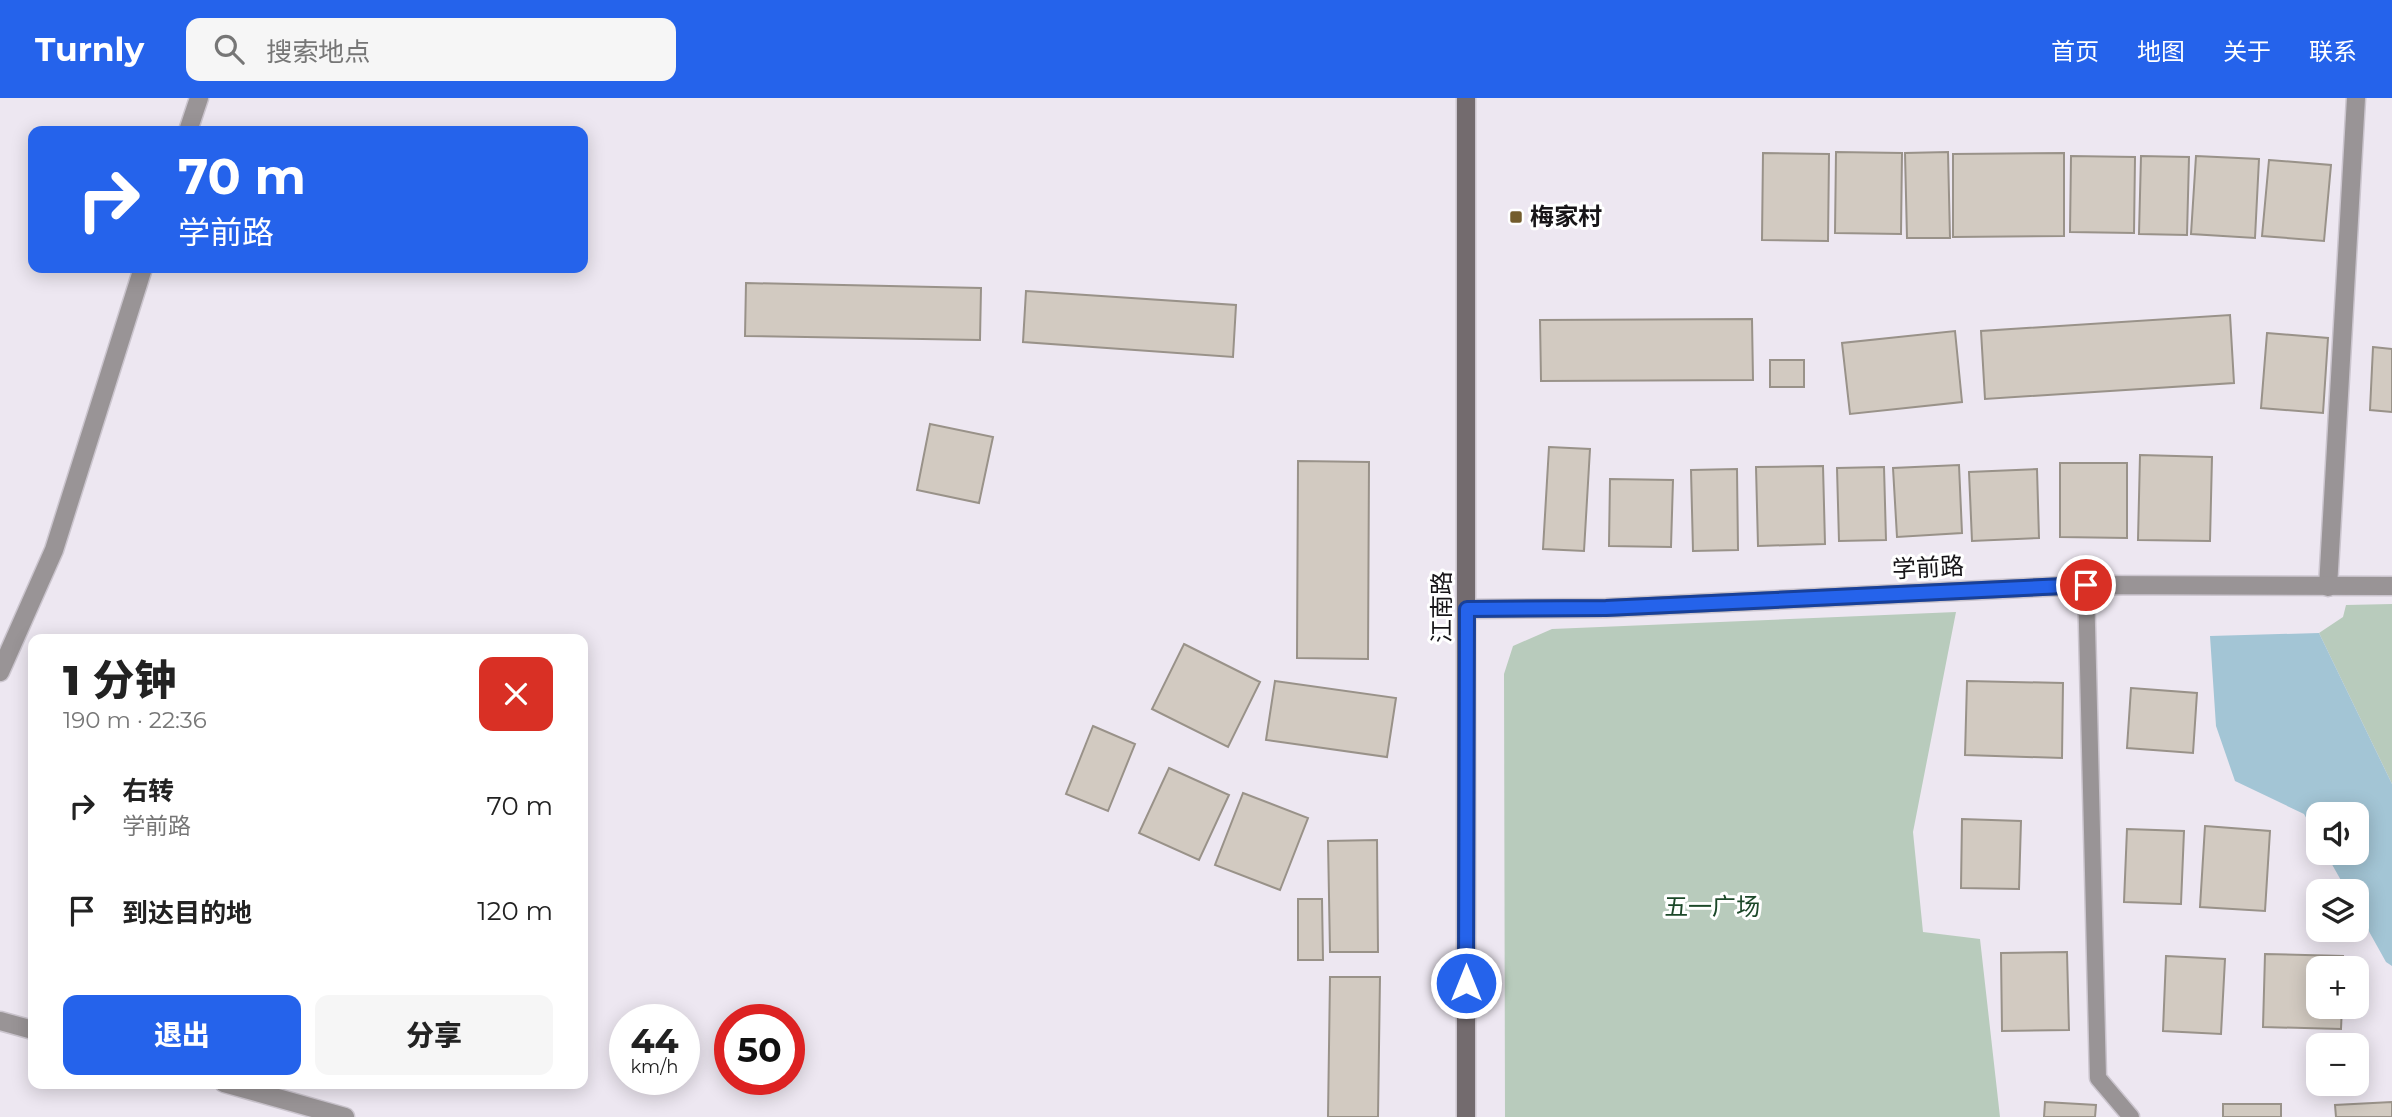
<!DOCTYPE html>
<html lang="zh">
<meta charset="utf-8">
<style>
body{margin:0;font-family:Montserrat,"Noto Sans SC",sans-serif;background:#f6f6f6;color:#222;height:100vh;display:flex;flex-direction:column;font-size:26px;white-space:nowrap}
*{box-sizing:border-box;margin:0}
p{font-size:23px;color:#767676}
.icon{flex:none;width:38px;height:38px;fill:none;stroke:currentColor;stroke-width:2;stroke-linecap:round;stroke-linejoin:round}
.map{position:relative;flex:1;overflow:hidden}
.sheet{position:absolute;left:28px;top:536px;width:560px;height:455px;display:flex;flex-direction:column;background:#fff;border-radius:14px;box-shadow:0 4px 18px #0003}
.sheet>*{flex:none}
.top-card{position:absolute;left:28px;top:28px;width:560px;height:147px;border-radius:14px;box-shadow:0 4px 18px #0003;background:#2563eb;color:#fff;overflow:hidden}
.tools{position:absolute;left:2306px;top:704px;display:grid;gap:14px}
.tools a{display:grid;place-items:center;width:63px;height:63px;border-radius:14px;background:#fff;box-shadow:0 4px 18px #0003;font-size:35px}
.speed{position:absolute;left:609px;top:906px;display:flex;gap:14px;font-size:35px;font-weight:700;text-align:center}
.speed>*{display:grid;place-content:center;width:91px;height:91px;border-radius:50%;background:#fff;box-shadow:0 4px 18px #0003;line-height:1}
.speed small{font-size:18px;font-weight:400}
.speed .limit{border:10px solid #d22;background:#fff;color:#111}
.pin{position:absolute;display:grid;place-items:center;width:60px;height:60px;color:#fff;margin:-30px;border:4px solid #fff;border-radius:50%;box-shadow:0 2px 7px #0007}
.me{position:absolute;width:77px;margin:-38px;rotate:0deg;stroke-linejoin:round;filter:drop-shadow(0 0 5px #0008)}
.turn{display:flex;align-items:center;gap:24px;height:147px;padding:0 35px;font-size:32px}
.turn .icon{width:91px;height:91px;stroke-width:2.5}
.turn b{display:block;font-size:49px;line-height:60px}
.round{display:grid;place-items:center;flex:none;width:74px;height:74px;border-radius:14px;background:#f6f6f6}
.head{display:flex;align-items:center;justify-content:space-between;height:119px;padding:0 35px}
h1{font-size:42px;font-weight:800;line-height:52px}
.action{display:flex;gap:14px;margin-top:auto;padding:14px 35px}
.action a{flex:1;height:80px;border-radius:14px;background:#2563eb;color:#fff;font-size:28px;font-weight:800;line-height:80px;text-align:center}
.action a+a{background:#f6f6f6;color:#222}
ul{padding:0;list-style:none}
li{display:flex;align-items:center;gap:21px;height:105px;padding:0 35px}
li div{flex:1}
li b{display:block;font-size:26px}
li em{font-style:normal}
header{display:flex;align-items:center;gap:42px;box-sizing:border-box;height:98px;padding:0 35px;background:#2563eb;color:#fff}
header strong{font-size:33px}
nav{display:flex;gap:38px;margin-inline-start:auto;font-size:24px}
.search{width:490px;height:63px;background:#f6f6f6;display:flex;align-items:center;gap:18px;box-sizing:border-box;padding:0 24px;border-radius:14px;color:#767676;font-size:26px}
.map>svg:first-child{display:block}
.green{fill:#b8cbbc}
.water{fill:#a3c5d5}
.building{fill:#d2cac1;stroke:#999289;stroke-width:2}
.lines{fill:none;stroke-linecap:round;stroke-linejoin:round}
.service-casing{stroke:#cbc5ce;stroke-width:19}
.minor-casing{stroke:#cbc5ce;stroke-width:21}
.tertiary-casing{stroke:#cbc5ce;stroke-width:21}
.secondary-casing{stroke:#cbc5ce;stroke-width:21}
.service{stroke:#999496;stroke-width:16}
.minor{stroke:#999496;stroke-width:18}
.tertiary{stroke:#999496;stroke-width:18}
.secondary{stroke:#736b6e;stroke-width:18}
.route-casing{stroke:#184099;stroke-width:18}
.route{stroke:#2563eb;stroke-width:12}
.poi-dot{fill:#735c2c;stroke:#fff;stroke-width:2.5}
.labels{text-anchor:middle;stroke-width:6;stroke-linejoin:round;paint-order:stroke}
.poi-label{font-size:24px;font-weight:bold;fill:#171518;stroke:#fff;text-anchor:start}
.street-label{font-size:24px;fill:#171518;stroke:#fff}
.park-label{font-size:24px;fill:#1c4829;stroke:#fff}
</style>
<header>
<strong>Turnly</strong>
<div class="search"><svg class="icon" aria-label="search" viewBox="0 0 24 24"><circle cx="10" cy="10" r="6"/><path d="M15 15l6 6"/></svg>搜索地点</div>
<nav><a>首页</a><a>地图</a><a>关于</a><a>联系</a></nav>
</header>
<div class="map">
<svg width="2392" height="1019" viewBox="0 0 2392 1019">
<rect width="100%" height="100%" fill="#ede7f1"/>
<!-- green -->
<path class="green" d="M 2392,506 L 2392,686 L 2319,535 L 2343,519 L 2346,507 Z
M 1956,514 L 1913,734 L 1923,834 L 1980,841 L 2000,1019 L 1505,1019 L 1504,576 L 1513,548 L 1552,531 Z"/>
<!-- water -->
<path class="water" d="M 2319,535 L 2392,686 L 2392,868 L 2386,864 L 2357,812 L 2357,793 L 2347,793 L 2325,754 L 2357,754 L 2357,716 L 2319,716 L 2319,743 L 2304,716 L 2235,683 L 2216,628 L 2210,538 Z"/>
<!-- building -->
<path class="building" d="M 1836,54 L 1902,55 L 1901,136 L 1835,135 Z
M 1948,54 L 1950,140 L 1907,140 L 1905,55 Z
M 1763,55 L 1829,56 L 1828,143 L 1762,142 Z
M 2064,55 L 2064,138 L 1953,139 L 1953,56 Z
M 2071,58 L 2135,59 L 2134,135 L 2070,134 Z
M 2141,58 L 2189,59 L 2187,137 L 2139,136 Z
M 2196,58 L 2259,61 L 2255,140 L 2191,136 Z
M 2269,62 L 2331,67 L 2324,143 L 2262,138 Z
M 746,185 L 981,190 L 980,242 L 745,238 Z
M 1026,193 L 1236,207 L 1233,259 L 1023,244 Z
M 2230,217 L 2234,285 L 1985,301 L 1981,233 Z
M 1752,221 L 1753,282 L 1541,283 L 1540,222 Z
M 1955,233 L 1962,304 L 1850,316 L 1842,245 Z
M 2267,235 L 2328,240 L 2323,315 L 2261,310 Z
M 2373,249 L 2392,251 L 2392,314 L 2370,312 Z
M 1770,262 L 1804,262 L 1804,289 L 1770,289 Z
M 930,326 L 993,339 L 979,405 L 917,392 Z
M 1549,349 L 1590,351 L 1584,453 L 1543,451 Z
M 2140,357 L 2212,359 L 2210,443 L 2138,442 Z
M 1298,363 L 1369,364 L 1368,561 L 1297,560 Z
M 2060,365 L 2127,365 L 2127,440 L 2060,439 Z
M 1959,367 L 1962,435 L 1897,439 L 1893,370 Z
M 1823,368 L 1825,446 L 1758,448 L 1756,369 Z
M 1884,369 L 1886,442 L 1839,443 L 1837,370 Z
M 1737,371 L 1738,452 L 1693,453 L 1691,372 Z
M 2037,371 L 2039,440 L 1972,443 L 1969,374 Z
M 1610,381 L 1673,382 L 1671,449 L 1609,448 Z
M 1184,546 L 1260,584 L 1228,649 L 1152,611 Z
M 1275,583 L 1396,600 L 1387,659 L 1266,642 Z
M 1967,583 L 2063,585 L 2062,660 L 1965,657 Z
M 2131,590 L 2197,595 L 2193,655 L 2127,650 Z
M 1093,628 L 1135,646 L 1108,713 L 1066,696 Z
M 1169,670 L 1229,697 L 1199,762 L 1139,735 Z
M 1243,695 L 1308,720 L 1280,792 L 1215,767 Z
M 1962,721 L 2021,723 L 2019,791 L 1961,790 Z
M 2205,728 L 2270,733 L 2265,813 L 2200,809 Z
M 2127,731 L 2184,733 L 2181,806 L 2124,804 Z
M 1377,742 L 1378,854 L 1330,854 L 1328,743 Z
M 1298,801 L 1322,801 L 1323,862 L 1298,862 Z
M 2067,854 L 2069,932 L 2002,933 L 2001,855 Z
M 2265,856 L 2343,858 L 2343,870 L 2319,870 L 2319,908 L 2342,908 L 2341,931 L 2263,929 Z
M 2166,858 L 2225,861 L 2221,936 L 2163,933 Z
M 1330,879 L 1380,879 L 1378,1019 L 1328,1019 Z
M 2045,1004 L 2096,1007 L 2095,1019 L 2044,1019 Z
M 2392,1004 L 2392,1019 L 2336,1019 L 2335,1007 Z
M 2223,1006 L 2281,1006 L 2281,1019 L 2223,1019 Z"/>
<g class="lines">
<!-- service casing -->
<g class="service-casing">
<path id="service" d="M 2086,487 L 2098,980 L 2131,1019"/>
</g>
<!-- minor casing -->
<g class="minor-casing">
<path id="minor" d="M 188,33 L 199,0
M 2328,489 L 2356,0
M 0,574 L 54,452 L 143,170"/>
</g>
<!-- tertiary casing -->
<g class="tertiary-casing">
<path id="tertiary" d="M 1467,511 L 1606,510 L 2086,487 L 2392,488
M 0,923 L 33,932
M 224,985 L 345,1019"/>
</g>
<!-- secondary casing -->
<g class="secondary-casing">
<path id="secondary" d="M 1466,1019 L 1466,0"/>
</g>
<!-- service -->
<use href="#service" class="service"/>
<!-- minor -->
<use href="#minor" class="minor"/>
<!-- tertiary -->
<use href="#tertiary" class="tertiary"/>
<!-- secondary -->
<use href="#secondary" class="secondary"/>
</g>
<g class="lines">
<!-- route casing -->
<g class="route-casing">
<path id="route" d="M 1466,885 L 1467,511 L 1606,510 L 2086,487"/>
</g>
<!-- route -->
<use href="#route" class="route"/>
</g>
<!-- markers -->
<rect class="poi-dot" x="1509" y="112" width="14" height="14" rx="3.5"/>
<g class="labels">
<!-- poi labels -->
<g class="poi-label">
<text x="1530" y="127">梅家村</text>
</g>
<!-- street labels -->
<g class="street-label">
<text transform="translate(1928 470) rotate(-3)" y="8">学前路</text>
<text transform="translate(1442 509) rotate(-90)" y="8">江南路</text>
</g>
<!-- park labels -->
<g class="park-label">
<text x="1712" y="817">五一广场</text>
</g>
</g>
</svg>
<div class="tools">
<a><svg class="icon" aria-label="sound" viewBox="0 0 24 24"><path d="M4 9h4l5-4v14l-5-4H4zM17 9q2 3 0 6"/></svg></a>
<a><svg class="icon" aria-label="layers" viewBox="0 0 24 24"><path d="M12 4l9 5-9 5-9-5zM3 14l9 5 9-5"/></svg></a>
<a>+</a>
<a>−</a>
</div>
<div class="speed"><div>44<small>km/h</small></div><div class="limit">50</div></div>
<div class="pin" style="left:2086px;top:487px;background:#d93025"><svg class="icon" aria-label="arrive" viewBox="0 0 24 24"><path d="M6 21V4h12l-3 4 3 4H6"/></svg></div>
<svg class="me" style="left:1466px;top:885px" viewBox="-20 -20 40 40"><circle r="17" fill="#2563eb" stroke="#fff" stroke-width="3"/><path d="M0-11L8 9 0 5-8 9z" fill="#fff"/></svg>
<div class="top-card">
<div class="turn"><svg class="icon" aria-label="right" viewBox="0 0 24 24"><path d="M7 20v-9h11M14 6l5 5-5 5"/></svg><div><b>70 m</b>学前路</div></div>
</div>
<section class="sheet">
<div class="head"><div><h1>1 分钟</h1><p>190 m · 22:36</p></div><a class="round" style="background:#d93025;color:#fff"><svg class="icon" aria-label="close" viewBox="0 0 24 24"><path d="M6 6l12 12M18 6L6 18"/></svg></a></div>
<ul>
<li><svg class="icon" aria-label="right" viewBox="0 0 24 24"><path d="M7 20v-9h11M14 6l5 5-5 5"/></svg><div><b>右转</b><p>学前路</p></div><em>70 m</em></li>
<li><svg class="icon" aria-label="arrive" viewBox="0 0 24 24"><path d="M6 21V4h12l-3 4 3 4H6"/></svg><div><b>到达目的地</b></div><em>120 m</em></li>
</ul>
<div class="action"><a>退出</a><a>分享</a></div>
</section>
</div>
